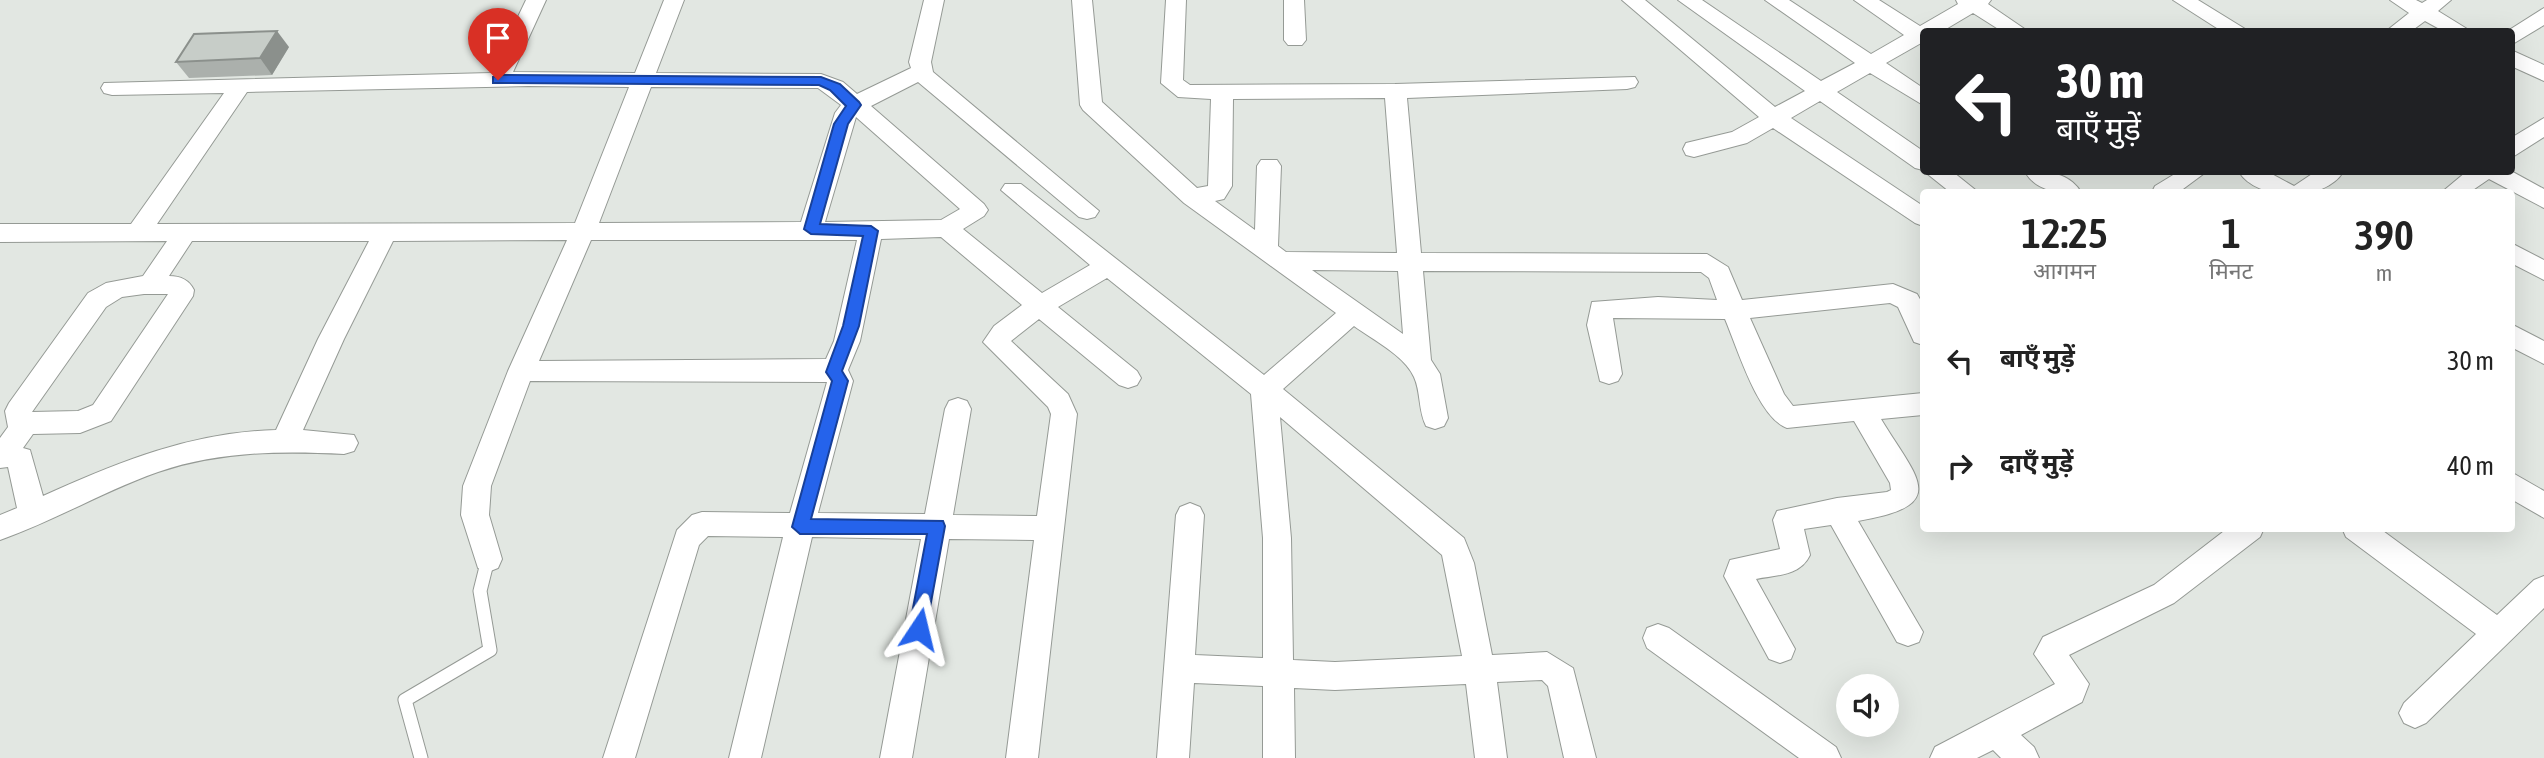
<!DOCTYPE html>
<html lang="hi">
<meta charset="utf-8">
<style>
body{margin:0;font-family:"Asap Condensed","Noto Sans Devanagari",sans-serif;background:#f2f2f2;color:#222;height:100vh;display:flex;flex-direction:column;font-size:26px;white-space:nowrap}
*{box-sizing:border-box;margin:0}
p{font-size:23px;color:#767676}
.icon{flex:none;width:38px;height:38px;fill:none;stroke:currentColor;stroke-width:2;stroke-linecap:round;stroke-linejoin:round}
.map{position:relative;flex:1;overflow:hidden}
.details{position:absolute;left:1920px;top:189px;width:595px;height:343px;display:flex;flex-direction:column;background:#fff;border-radius:7px;box-shadow:0 7px 28px #0002}
.details>*{flex:none}
.banner{position:absolute;left:1920px;top:28px;width:595px;height:147px;border-radius:7px;box-shadow:0 7px 28px #0002;background:#202124;color:#fff;overflow:hidden}
.controls{position:absolute;left:1836px;top:674px;display:grid;gap:14px}
.controls a{display:grid;place-items:center;width:63px;height:63px;border-radius:50%;background:#fff;box-shadow:0 7px 28px #0002;font-size:35px}
.pin{position:absolute;display:grid;place-items:center;width:60px;height:60px;color:#fff;margin:-72px -30px;border-radius:50% 50% 50% 0;rotate:-45deg;box-shadow:0 0 7px #0007}
.pin .icon{rotate:45deg}
.me{position:absolute;width:77px;margin:-38px;rotate:10deg;stroke-linejoin:round;filter:drop-shadow(0 0 5px #0008)}
.turn{display:flex;align-items:center;gap:24px;height:147px;padding:0 21px;font-size:32px}
.turn .icon{width:91px;height:91px;stroke-width:2.5}
.turn b{display:block;font-size:49px;line-height:60px}
.eta{display:flex;justify-content:space-evenly;align-items:center;height:119px;text-align:center}
.eta b{font-size:42px;font-weight:600;line-height:49px}
ul{padding:0;list-style:none}
li{display:flex;align-items:center;gap:21px;height:105px;padding:0 21px}
li div{flex:1}
li b{display:block;font-size:26px}
li em{font-style:normal}
.map>svg:first-child{display:block}
.lines{fill:none;stroke-linecap:round;stroke-linejoin:round}
.service-casing{stroke:#959a95;stroke-width:15}
.minor-casing{stroke:#959a95;stroke-width:2}
.service{stroke:#fff;stroke-width:13}
.minor{fill:#fff;fill-rule:evenodd}
.wall{fill:#abb0ac}
.shaded-wall{fill:#8b908c}
.building{fill:#c7cdc8;stroke:#8b908c;stroke-width:2}
.route{fill:#2563eb;stroke:#184099;stroke-width:2}
</style>
<div class="map">
<svg width="2544" height="758" viewBox="0 0 2544 758">
<rect width="100%" height="100%" fill="#e2e7e2"/>
<g class="lines">
<!-- service casing -->
<g class="service-casing">
<path id="service" d="M 421,758 L 405,700 L 490,650 L 480,591 L 488,559"/>
</g>
<!-- minor casing -->
<g class="minor-casing">
<path id="minor" d="M 526,0 L 546,0 L 513,72 L 635,73 L 664,0 L 684,0 L 656,73 L 821,74 L 843,82 L 857,94 L 911,68 L 909,62 L 924,0 L 944,0 L 931,62 L 933,72 L 1099,211 L 1095,217 L 1087,219 L 1079,217 L 918,82 L 871,106 L 984,204 L 988,210 L 984,216 L 963,229 L 1042,293 L 1090,265 L 1001,190 L 1005,184 L 1021,184 L 1264,375 L 1336,313 L 1184,203 L 1083,110 L 1080,105 L 1072,0 L 1092,0 L 1102,102 L 1197,188 L 1208,186 L 1211,99 L 1178,97 L 1161,83 L 1166,0 L 1186,0 L 1183,80 L 1190,85 L 1395,84 L 1635,77 L 1638,82 L 1635,87 L 1627,89 L 1407,98 L 1421,253 L 1707,254 L 1728,267 L 1742,300 L 1893,284 L 1917,294 L 1921,301 L 1923,345 L 1914,342 L 1898,307 L 1890,303 L 1750,318 L 1784,394 L 1793,406 L 1923,393 L 1923,415 L 1881,419 C 1917,479 1952,505 1858,521 L 1923,632 L 1919,642 L 1908,646 L 1897,642 L 1831,525 L 1804,529 L 1810,555 C 1800,576 1777,575 1756,579 L 1795,649 L 1791,659 L 1780,663 L 1769,659 L 1724,576 L 1730,560 L 1780,549 L 1773,520 L 1777,511 L 1837,498 L 1887,492 L 1891,490 L 1890,483 L 1854,421 L 1787,428 C 1758,418 1737,347 1725,319 L 1613,318 L 1622,374 L 1618,381 L 1609,384 L 1600,381 L 1587,325 L 1592,302 L 1658,297 L 1717,300 L 1709,278 L 1701,272 L 1423,271 L 1431,360 L 1440,374 L 1448,418 L 1444,426 L 1435,429 L 1426,426 C 1418,410 1421,392 1414,377 C 1404,355 1373,340 1354,326 L 1283,389 L 1464,538 L 1474,563 L 1492,655 L 1547,652 L 1573,668 L 1596,758 L 1564,758 L 1548,686 L 1542,680 L 1497,682 L 1507,758 L 1475,758 L 1466,684 L 1335,690 L 1294,688 L 1295,758 L 1263,758 L 1263,686 L 1194,683 L 1189,758 L 1157,758 L 1176,515 L 1180,507 L 1190,503 L 1200,507 L 1204,515 L 1195,655 L 1263,658 L 1263,538 L 1251,394 L 1107,278 L 1058,307 L 1137,371 L 1141,378 L 1137,385 L 1128,388 L 1119,385 L 1039,319 L 1011,341 L 1068,394 L 1077,414 L 1038,758 L 1006,758 L 1034,540 L 949,539 L 912,758 L 880,758 L 921,539 L 812,537 L 761,758 L 729,758 L 783,537 L 708,536 L 699,545 L 635,758 L 603,758 L 677,530 L 692,515 L 702,512 L 790,513 L 827,382 L 530,381 L 491,486 L 489,515 L 502,559 L 498,568 L 488,572 L 478,568 L 461,515 L 463,486 L 508,371 L 567,240 L 393,241 L 344,339 L 303,430 L 354,435 L 358,443 L 354,451 L 344,454 C 281,451 219,451 158,472 C 104,491 54,521 0,540 L 0,515 L 17,508 L 8,467 L 0,468 L 0,438 L 8,427 L 5,411 L 9,403 L 88,293 L 106,283 L 143,276 L 167,241 L 0,242 L 0,224 L 131,224 L 224,93 L 112,95 L 104,93 L 101,88 L 104,83 L 491,73 ZM 528,86 L 629,87 L 575,223 L 157,224 L 247,92 ZM 651,87 L 818,88 L 841,105 L 835,113 L 801,222 L 599,223 ZM 1385,98 L 1397,253 L 1286,252 L 1278,246 L 1281,166 L 1277,160 L 1261,160 L 1257,166 L 1255,230 L 1215,201 L 1224,199 L 1232,186 L 1233,99 ZM 856,117 L 960,209 L 941,220 L 825,222 ZM 941,237 L 1022,305 L 994,326 L 983,342 L 1048,407 L 1051,414 L 1037,516 L 953,515 L 971,409 L 967,401 L 958,398 L 949,401 L 945,409 L 925,514 L 818,513 L 853,381 L 848,370 L 860,341 L 881,239 ZM 591,240 L 857,240 L 834,341 L 826,359 L 539,361 ZM 192,241 L 369,241 L 318,339 L 276,430 C 192,432 118,462 43,496 L 30,450 L 23,448 L 33,434 L 80,433 L 111,421 L 193,296 L 194,290 C 189,280 181,276 169,276 ZM 1312,270 L 1398,271 L 1403,334 ZM 144,294 L 168,294 L 93,405 L 78,411 L 32,412 L 106,307 L 122,297 ZM 1280,417 L 1442,555 L 1462,656 L 1335,662 L 1293,660 L 1291,538 Z
M 1284,0 L 1304,0 L 1306,40 L 1302,45 L 1288,45 L 1284,40 Z
M 1622,0 L 1645,0 L 1775,107 L 1805,91 L 1678,0 L 1702,0 L 1821,81 L 1855,63 L 1765,0 L 1789,0 L 1871,54 L 1904,35 L 1854,0 L 1879,0 L 1920,26 L 1958,4 L 1956,0 L 1991,0 L 1988,4 L 2029,32 L 2003,32 L 1973,13 L 1941,32 L 1923,32 L 1923,42 L 1886,63 L 1923,88 L 1923,105 L 1870,73 L 1837,92 L 1923,151 L 1923,170 L 1915,168 L 1820,101 L 1791,118 L 1923,206 L 1923,226 L 1915,223 L 1773,128 L 1747,143 L 1694,157 L 1686,155 L 1683,149 L 1686,143 L 1732,132 L 1759,117 Z
M 2173,0 L 2198,0 L 2250,32 L 2223,32 Z
M 2390,0 L 2416,0 L 2422,3 L 2427,0 L 2451,0 L 2438,11 L 2472,32 L 2445,32 L 2425,21 L 2410,32 L 2385,32 L 2409,13 Z
M 2544,8 L 2544,25 L 2511,45 L 2511,32 L 2506,32 Z
M 2511,50 L 2544,65 L 2544,81 L 2511,66 Z
M 2544,118 L 2544,137 L 2511,158 L 2511,138 Z
M 2511,171 L 2544,189 L 2544,208 L 2489,179 L 2470,192 L 2442,192 L 2466,172 Z
M 1925,172 L 1953,172 L 1978,192 L 1950,192 Z
M 2025,172 C 2045,170 2069,172 2081,192 C 2061,194 2037,192 2025,172 Z
M 2178,172 L 2206,172 L 2179,192 L 2152,192 L 2155,186 Z
M 2239,172 L 2268,172 L 2294,186 L 2315,172 L 2343,172 C 2325,202 2258,202 2239,172 Z
M 2511,243 L 2544,260 L 2544,280 L 2511,263 Z
M 2511,324 L 2544,341 L 2544,364 L 2511,347 Z
M 2511,472 L 2544,491 L 2544,518 L 2511,499 Z
M 2228,528 L 2264,528 L 2260,537 L 2174,603 L 2069,655 L 2089,684 L 2082,702 L 2021,735 L 2034,747 L 2039,758 L 2001,758 L 1993,750 L 1977,758 L 1930,758 L 1935,747 L 2055,684 L 2034,654 L 2043,637 L 2154,585 Z
M 2342,528 L 2379,528 L 2497,615 L 2534,580 L 2544,576 L 2544,608 L 2426,723 L 2415,728 L 2404,723 L 2399,713 L 2404,703 L 2476,634 L 2346,537 Z
M 1658,624 L 1669,628 L 1836,747 L 1841,758 L 1799,758 L 1647,648 L 1643,638 L 1647,628 Z"/>
</g>
<!-- service -->
<use href="#service" class="service"/>
<!-- minor -->
<use href="#minor" class="minor"/>
</g>
<!-- wall -->
<path class="wall" d="M 289,47 L 272,75 L 189,78 L 176,62 Z"/>
<!-- shaded-wall -->
<path class="shaded-wall" d="M 277,31 L 289,47 L 272,75 L 260,58 Z"/>
<!-- building -->
<path class="building" d="M 277,31 L 260,58 L 176,62 L 194,34 Z"/>
<!-- route -->
<path class="route" d="M 498,75 L 821,77 L 840,84 L 859,102 L 861,105 L 848,124 L 820,224 L 871,226 L 878,231 L 859,326 L 842,371 L 848,381 L 811,519 L 943,521 L 945,526 L 925,635 L 919,637 L 912,635 L 909,629 L 927,534 L 800,534 L 792,527 L 832,381 L 826,372 L 843,326 L 863,236 L 811,234 L 804,229 L 834,124 L 846,106 L 830,90 L 819,85 L 493,83 L 493,77 Z"/>
</svg>
<div class="controls">
<a><svg class="icon" aria-label="sound" viewBox="0 0 24 24"><path d="M4 9h4l5-4v14l-5-4H4zM17 9q2 3 0 6"/></svg></a>
</div>
<div class="pin" style="left:498px;top:80px;background:#d93025"><svg class="icon" aria-label="arrive" viewBox="0 0 24 24"><path d="M6 21V4h12l-3 4 3 4H6"/></svg></div>
<svg class="me" style="left:919px;top:629px" viewBox="-20 -20 40 40"><path d="M0-17L14 15 0 8-14 15z" fill="#2563eb" stroke="#fff" stroke-width="4"/></svg>
<div class="banner">
<div class="turn"><svg class="icon" aria-label="left" viewBox="0 0 24 24"><path d="M17 20v-9H6M10 6l-5 5 5 5"/></svg><div><b>30 m</b>बाएँ मुड़ें</div></div>
</div>
<section class="details">
<div class="eta">
<div><b>12:25</b><p>आगमन</p></div>
<div><b>1</b><p>मिनट</p></div>
<div><b>390</b><p>m</p></div>
</div>
<ul>
<li><svg class="icon" aria-label="left" viewBox="0 0 24 24"><path d="M17 20v-9H6M10 6l-5 5 5 5"/></svg><div><b>बाएँ मुड़ें</b></div><em>30 m</em></li>
<li><svg class="icon" aria-label="right" viewBox="0 0 24 24"><path d="M7 20v-9h11M14 6l5 5-5 5"/></svg><div><b>दाएँ मुड़ें</b></div><em>40 m</em></li>
</ul>
</section>
</div>
